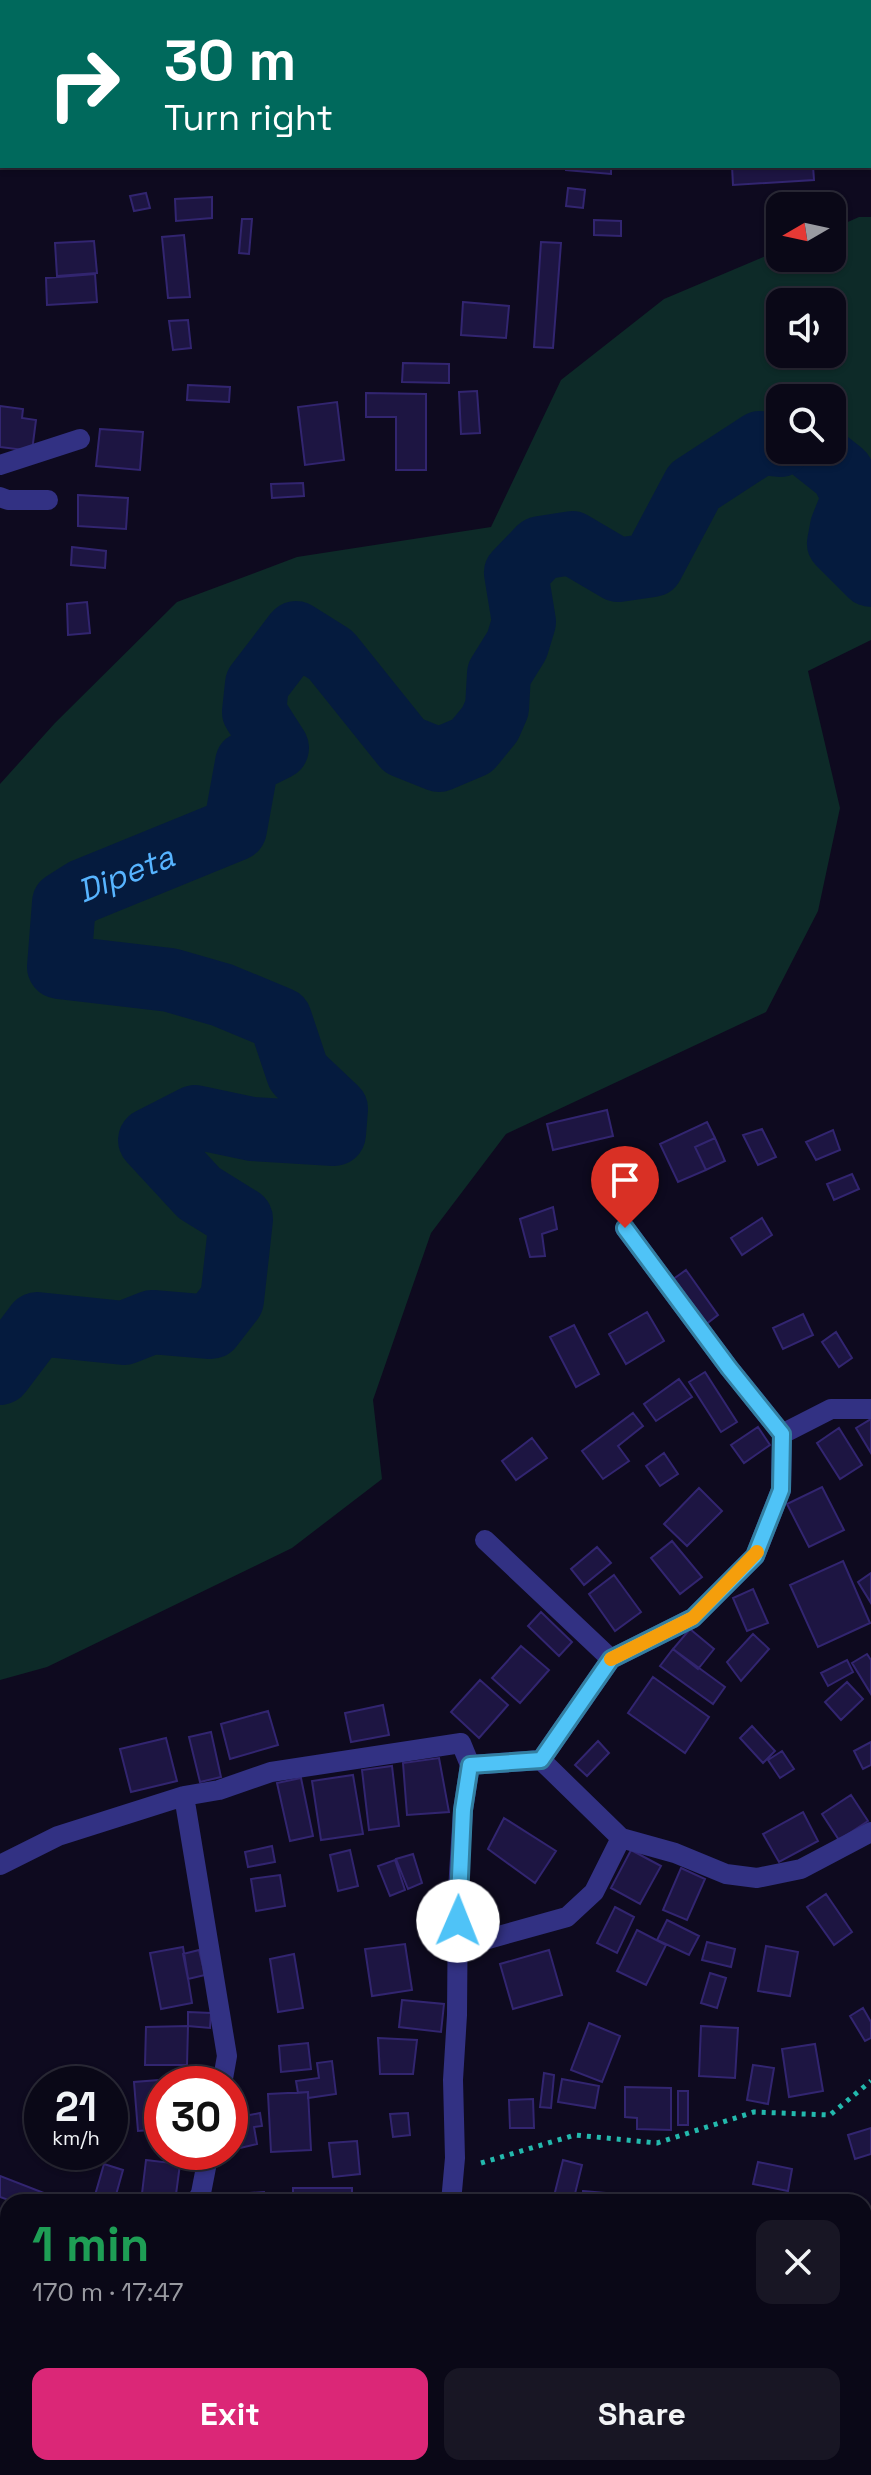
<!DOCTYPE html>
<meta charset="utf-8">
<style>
body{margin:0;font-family:"Space Grotesk",sans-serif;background:#181624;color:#f1f3f6;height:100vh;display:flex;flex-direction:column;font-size:30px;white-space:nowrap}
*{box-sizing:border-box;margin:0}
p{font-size:26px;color:#999aa1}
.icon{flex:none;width:44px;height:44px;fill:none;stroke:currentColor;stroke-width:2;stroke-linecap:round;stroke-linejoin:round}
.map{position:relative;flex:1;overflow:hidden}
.details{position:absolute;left:0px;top:2194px;width:872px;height:282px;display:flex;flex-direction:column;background:#0a0817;border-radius:24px 24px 0 0;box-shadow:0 2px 6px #0004,0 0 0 2px #2a2936}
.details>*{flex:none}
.guide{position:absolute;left:0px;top:0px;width:872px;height:168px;box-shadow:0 2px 6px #0004,0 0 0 2px #2a2936;background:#00695c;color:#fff;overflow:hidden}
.needle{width:52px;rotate:261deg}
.controls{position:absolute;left:766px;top:192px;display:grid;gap:16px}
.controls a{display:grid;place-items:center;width:80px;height:80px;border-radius:16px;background:#0a0817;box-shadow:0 2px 6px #0004,0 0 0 2px #2a2936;font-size:40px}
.speed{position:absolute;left:24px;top:2066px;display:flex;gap:16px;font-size:40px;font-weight:700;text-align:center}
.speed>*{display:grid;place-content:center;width:104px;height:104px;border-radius:50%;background:#0a0817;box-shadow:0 2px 6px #0004,0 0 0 2px #2a2936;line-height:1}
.speed small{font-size:20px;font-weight:400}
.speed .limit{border:12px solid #d22;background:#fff;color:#111}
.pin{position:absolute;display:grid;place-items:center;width:68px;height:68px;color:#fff;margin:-82px -34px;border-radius:50% 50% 50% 0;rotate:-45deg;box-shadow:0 0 8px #0007}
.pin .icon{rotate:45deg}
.me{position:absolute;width:88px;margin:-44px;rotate:1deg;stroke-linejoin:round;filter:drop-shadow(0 0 6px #0008)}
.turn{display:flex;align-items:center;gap:28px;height:168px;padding:0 32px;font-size:36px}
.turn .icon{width:104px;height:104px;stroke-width:2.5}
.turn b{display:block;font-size:56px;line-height:68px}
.round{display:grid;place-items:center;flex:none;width:84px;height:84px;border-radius:16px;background:#181624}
.head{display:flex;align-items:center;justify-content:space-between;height:136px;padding:0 32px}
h1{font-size:48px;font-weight:700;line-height:60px;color:#1e9e55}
.primary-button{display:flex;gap:16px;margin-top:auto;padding:16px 32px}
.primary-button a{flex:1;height:92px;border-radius:16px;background:#db2777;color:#fff;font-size:32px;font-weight:700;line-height:92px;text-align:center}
.primary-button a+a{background:#181624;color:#f1f3f6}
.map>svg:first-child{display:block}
.green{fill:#0d2a28;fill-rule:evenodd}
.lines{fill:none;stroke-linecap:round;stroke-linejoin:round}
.river{stroke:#051b3e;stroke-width:64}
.building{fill:#1d1542;stroke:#322570;stroke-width:2}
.path{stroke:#23b9ad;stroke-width:5;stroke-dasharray:4 6;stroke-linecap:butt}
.street{stroke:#323183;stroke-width:20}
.route-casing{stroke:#337fa1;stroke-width:20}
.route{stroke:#4fc3f7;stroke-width:14}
.slow{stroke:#f59e0b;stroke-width:14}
.labels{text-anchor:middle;stroke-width:6;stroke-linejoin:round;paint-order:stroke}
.water-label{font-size:32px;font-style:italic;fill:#57b4ff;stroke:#0e0a1f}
</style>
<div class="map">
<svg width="871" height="2475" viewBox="0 0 871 2475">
<rect width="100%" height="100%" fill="#0e0a1f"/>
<!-- green -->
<path class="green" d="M 859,217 L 871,217 L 871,640 L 808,671 L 840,808 L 818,911 L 766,1012 L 506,1134 L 431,1233 L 373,1400 L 382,1479 L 292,1548 L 47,1667 L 0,1680 L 0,784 L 55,723 L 177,602 L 297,557 L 491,527 L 561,380 L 664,299 L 780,250 L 780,258 L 832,258 L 832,229 ZM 780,302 L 832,302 L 832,354 L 780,354 ZM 780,398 L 832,398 L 832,450 L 780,450 Z"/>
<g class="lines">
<!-- river -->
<g class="river">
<path d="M 813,450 L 842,473 L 854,497 L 842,527 L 839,543 L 871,575"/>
<path id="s1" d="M 0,1373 L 37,1324 L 124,1333 L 152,1322 L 211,1327 L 232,1300 L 241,1219 L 199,1193 L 150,1140 L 195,1117 L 252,1129 L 334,1134 L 336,1109 L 298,1073 L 280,1019 L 222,995 L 170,980 L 59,967 L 64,903 L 83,891 L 235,829 L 247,763 L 277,748 L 254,712 L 257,684 L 296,633 L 331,655 L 404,746 L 439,760 L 472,746 L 490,724 L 497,708 L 499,674 L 517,645 L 524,622 L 516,573 L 540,548 L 572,543 L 618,570 L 652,565 L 694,486 L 760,443 L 780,445"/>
</g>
</g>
<!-- building -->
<path class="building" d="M 566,166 L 611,166 L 611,174 L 566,170 Z
M 732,166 L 813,166 L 814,180 L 733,185 Z
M 568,188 L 585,190 L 583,208 L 566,206 Z
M 146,193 L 150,208 L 134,211 L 130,196 Z
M 212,197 L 212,218 L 176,221 L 175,199 Z
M 242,219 L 252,219 L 249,254 L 239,253 Z
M 594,220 L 621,221 L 621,236 L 594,235 Z
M 184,235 L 190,297 L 168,298 L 162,237 Z
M 94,241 L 97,273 L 57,276 L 55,243 Z
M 541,242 L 561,243 L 553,348 L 534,347 Z
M 95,274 L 97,302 L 47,305 L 46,278 Z
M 463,302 L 509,306 L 506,338 L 461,335 Z
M 188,320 L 191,348 L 173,350 L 169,321 Z
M 403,363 L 449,364 L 449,383 L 402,382 Z
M 188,385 L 230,387 L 229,402 L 187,400 Z
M 477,391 L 480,433 L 461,434 L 459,392 Z
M 366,393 L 426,394 L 426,470 L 396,470 L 396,417 L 366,417 Z
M 337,402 L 344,460 L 305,465 L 298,407 Z
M 0,406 L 23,409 L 22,418 L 36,420 L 32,451 L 0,447 Z
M 100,429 L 143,432 L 140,470 L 96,466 Z
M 303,483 L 304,496 L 272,498 L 271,484 Z
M 78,495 L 128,498 L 126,529 L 78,526 Z
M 72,547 L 106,551 L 105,568 L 71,565 Z
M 87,602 L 90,633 L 68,635 L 67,604 Z
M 607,1110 L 613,1136 L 553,1150 L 547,1124 Z
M 707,1122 L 715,1138 L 695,1147 L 706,1170 L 678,1182 L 660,1144 Z
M 762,1129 L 776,1157 L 758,1165 L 743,1135 Z
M 833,1130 L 840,1150 L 816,1160 L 806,1142 Z
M 715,1138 L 725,1161 L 706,1170 L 695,1147 Z
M 852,1174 L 859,1189 L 834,1200 L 827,1184 Z
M 553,1207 L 557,1229 L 542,1234 L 545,1256 L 530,1257 L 520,1219 Z
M 762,1218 L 772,1235 L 742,1255 L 731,1238 Z
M 686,1270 L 718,1315 L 705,1325 L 672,1280 Z
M 647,1312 L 664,1341 L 626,1364 L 609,1334 Z
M 803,1314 L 813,1335 L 783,1349 L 773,1328 Z
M 574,1325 L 599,1374 L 576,1387 L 550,1337 Z
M 836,1332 L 852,1358 L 839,1367 L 822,1342 Z
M 705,1372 L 737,1422 L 721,1432 L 689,1382 Z
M 679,1379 L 692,1397 L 656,1421 L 644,1404 Z
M 633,1413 L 643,1426 L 618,1446 L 629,1461 L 603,1479 L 582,1451 Z
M 871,1419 L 871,1453 L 856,1428 Z
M 758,1427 L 770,1445 L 744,1463 L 731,1445 Z
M 839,1428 L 862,1465 L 840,1479 L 817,1443 Z
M 532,1438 L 547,1458 L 516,1480 L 502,1461 Z
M 664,1453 L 678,1474 L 660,1486 L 646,1466 Z
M 822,1487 L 844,1530 L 809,1547 L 787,1504 Z
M 699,1488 L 722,1511 L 687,1546 L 664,1524 Z
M 672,1541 L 702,1577 L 680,1594 L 651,1558 Z
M 597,1547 L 611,1563 L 584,1585 L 571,1569 Z
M 843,1561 L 870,1623 L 818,1647 L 790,1585 Z
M 871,1573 L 871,1603 L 858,1582 Z
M 614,1575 L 641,1612 L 615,1631 L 589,1594 Z
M 753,1589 L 768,1623 L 747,1631 L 733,1598 Z
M 541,1612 L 572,1642 L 559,1656 L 528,1626 Z
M 690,1629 L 714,1649 L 698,1669 L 673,1649 Z
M 753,1634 L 769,1649 L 741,1681 L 727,1662 Z
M 521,1646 L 549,1670 L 520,1703 L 492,1678 Z
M 673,1649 L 725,1687 L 713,1704 L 660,1666 Z
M 867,1654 L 871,1660 L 871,1694 L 852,1663 Z
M 847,1660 L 853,1672 L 828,1686 L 821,1673 Z
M 653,1677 L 709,1717 L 685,1753 L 628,1713 Z
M 480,1680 L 508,1705 L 479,1738 L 451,1712 Z
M 847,1682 L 863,1699 L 841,1720 L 825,1702 Z
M 383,1705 L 389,1735 L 351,1742 L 345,1713 Z
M 268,1711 L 278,1745 L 230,1759 L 221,1724 Z
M 752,1726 L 775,1751 L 763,1763 L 740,1738 Z
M 211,1732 L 221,1777 L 200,1782 L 189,1737 Z
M 166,1738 L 177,1781 L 131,1792 L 120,1749 Z
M 598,1741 L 609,1753 L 587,1776 L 575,1765 Z
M 871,1742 L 871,1765 L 863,1769 L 854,1751 Z
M 782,1751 L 794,1769 L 780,1778 L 768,1760 Z
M 439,1758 L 449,1812 L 407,1815 L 403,1763 Z
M 392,1766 L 399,1826 L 369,1830 L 362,1770 Z
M 353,1775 L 363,1834 L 321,1840 L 312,1781 Z
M 301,1778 L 313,1836 L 290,1841 L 277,1783 Z
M 851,1795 L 868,1821 L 839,1840 L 822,1814 Z
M 803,1812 L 818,1841 L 779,1862 L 763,1834 Z
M 504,1818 L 556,1851 L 535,1883 L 488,1849 Z
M 272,1846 L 275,1862 L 248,1867 L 245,1852 Z
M 350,1850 L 358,1886 L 338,1891 L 330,1855 Z
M 631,1850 L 661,1866 L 640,1904 L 611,1888 Z
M 413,1854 L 422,1883 L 408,1889 L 396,1859 Z
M 395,1860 L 405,1890 L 390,1896 L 378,1866 Z
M 681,1868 L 705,1879 L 687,1920 L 663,1910 Z
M 280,1875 L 285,1906 L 256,1911 L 251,1879 Z
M 826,1894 L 852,1932 L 834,1945 L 807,1907 Z
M 615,1907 L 634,1917 L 617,1953 L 597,1943 Z
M 667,1920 L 699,1936 L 689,1955 L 657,1940 Z
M 637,1930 L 666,1945 L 646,1985 L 617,1971 Z
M 707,1942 L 735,1949 L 731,1967 L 702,1960 Z
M 405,1944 L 412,1990 L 372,1996 L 365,1949 Z
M 766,1946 L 798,1952 L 790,1996 L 758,1991 Z
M 183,1947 L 192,2003 L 161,2009 L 150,1953 Z
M 199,1950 L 205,1975 L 188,1979 L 183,1954 Z
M 549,1950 L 562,1995 L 513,2009 L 500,1964 Z
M 294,1954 L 303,2008 L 278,2012 L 270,1959 Z
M 710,1973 L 726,1978 L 717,2008 L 701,2003 Z
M 402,2000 L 444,2004 L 441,2032 L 399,2027 Z
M 863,2008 L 871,2022 L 871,2038 L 865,2041 L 850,2016 Z
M 188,2012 L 211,2013 L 210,2028 L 188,2026 Z
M 589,2023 L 620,2036 L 602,2082 L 571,2070 Z
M 188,2026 L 187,2065 L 145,2065 L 146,2027 Z
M 701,2026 L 738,2028 L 735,2078 L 699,2076 Z
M 378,2038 L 417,2040 L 413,2074 L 380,2074 Z
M 308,2043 L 311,2069 L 281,2072 L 279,2046 Z
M 815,2044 L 823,2091 L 789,2097 L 782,2049 Z
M 332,2061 L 336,2094 L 308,2098 L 308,2092 L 298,2093 L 296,2081 L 319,2078 L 317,2063 Z
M 753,2065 L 774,2068 L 768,2104 L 747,2100 Z
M 544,2073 L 554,2075 L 551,2108 L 540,2107 Z
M 184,2078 L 185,2084 L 162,2084 L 162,2129 L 138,2131 L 134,2082 Z
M 562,2079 L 599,2086 L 595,2108 L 558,2102 Z
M 625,2087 L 671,2088 L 671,2130 L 637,2129 L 637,2118 L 625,2117 Z
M 678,2091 L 688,2091 L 688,2125 L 678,2125 Z
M 308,2092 L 311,2150 L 271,2152 L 268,2094 Z
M 533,2099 L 534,2128 L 510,2128 L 509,2100 Z
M 260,2113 L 262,2126 L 254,2127 L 257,2144 L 240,2148 L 234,2118 Z
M 408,2113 L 410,2135 L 393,2137 L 390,2114 Z
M 871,2128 L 871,2154 L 855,2159 L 848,2135 Z
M 357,2141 L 360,2174 L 333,2177 L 329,2143 Z
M 146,2160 L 180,2164 L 175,2202 L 141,2202 Z
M 563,2160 L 582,2165 L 573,2202 L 553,2200 Z
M 758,2162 L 792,2169 L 788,2191 L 753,2184 Z
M 104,2164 L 123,2170 L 114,2202 L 93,2202 Z
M 0,2176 L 67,2202 L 14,2202 L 0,2197 Z
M 293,2188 L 352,2188 L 352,2202 L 293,2202 Z
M 583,2191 L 628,2195 L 627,2202 L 582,2202 Z
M 264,2192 L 265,2202 L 223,2202 L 222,2195 Z
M 864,2335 L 871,2338 L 871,2381 L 864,2378 Z
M 0,2429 L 8,2434 L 8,2462 L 5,2466 L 0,2463 Z
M 163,2468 L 212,2468 L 209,2475 L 178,2475 Z
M 236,2468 L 272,2468 L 270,2475 L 252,2475 Z
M 407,2468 L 438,2468 L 462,2475 L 405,2475 Z
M 553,2468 L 589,2468 L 589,2475 L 552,2475 Z"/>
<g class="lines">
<!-- path -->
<path class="path" d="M 481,2163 L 575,2135 L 657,2143 L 754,2112 L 830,2115 L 871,2081"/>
<!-- street -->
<path class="street" d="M 301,0 L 319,2
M 43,2 L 124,0
M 0,3 L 2,3
M 870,35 L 871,35
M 0,465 L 80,439
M 0,497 L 8,500 L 48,500
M 625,1228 L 729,1368 L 782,1434 L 831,1409 L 871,1409
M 485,1540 L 611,1659 L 693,1618 L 755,1556 L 781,1490 L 782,1434
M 541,1760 L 611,1659
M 470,1765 L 541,1760 L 621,1838
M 184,1796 L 227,2056 L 222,2084
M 0,1865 L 58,1836 L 184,1796 L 219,1790 L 271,1772 L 461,1743 L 470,1765 L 463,1810 L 458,1890 L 457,2015 L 453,2080 L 455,2158 L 451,2202
M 456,1948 L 567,1917 L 594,1892 L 621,1838 L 675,1853 L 726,1874 L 757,1878 L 801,1869 L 871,1832
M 196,2202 L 201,2193 L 209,2152
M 0,2401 L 8,2405
M 864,2426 L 871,2428
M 110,2468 L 120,2475"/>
</g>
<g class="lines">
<!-- route casing -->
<g class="route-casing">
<path id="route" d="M 458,1921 L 463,1810 L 470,1765 L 541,1760 L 611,1659 L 693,1618 L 755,1556 L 781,1490 L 782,1434 L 729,1368 L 625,1228"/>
</g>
<!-- route -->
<use href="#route" class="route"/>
<!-- slow -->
<path class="slow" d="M 611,1659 L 693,1618 L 757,1552"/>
</g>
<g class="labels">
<!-- water labels -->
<g class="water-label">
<text dy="11" stroke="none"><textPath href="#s1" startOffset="1162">Dipeta</textPath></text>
</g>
</g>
</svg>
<div class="controls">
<a><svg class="needle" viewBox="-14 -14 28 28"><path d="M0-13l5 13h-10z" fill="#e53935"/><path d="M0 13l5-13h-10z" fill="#999aa1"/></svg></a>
<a><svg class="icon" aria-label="sound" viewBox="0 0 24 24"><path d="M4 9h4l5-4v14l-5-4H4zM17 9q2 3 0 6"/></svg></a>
<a><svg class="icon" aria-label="search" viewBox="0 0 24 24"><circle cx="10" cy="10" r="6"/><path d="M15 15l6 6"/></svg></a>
</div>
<div class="speed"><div>21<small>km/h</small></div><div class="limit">30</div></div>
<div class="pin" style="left:625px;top:1228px;background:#d93025"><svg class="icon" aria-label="arrive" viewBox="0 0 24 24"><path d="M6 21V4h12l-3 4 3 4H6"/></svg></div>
<svg class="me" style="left:458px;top:1921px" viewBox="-20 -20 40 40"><circle r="19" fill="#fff"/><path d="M0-13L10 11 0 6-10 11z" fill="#4fc3f7"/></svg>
<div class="guide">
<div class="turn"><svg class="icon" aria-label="right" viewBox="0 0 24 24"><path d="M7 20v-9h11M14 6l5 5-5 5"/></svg><div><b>30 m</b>Turn right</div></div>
</div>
<section class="details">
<div class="head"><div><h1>1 min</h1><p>170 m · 17:47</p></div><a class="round"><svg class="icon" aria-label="close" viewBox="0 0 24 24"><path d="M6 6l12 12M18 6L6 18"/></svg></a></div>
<div class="primary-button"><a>Exit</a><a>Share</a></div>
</section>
</div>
